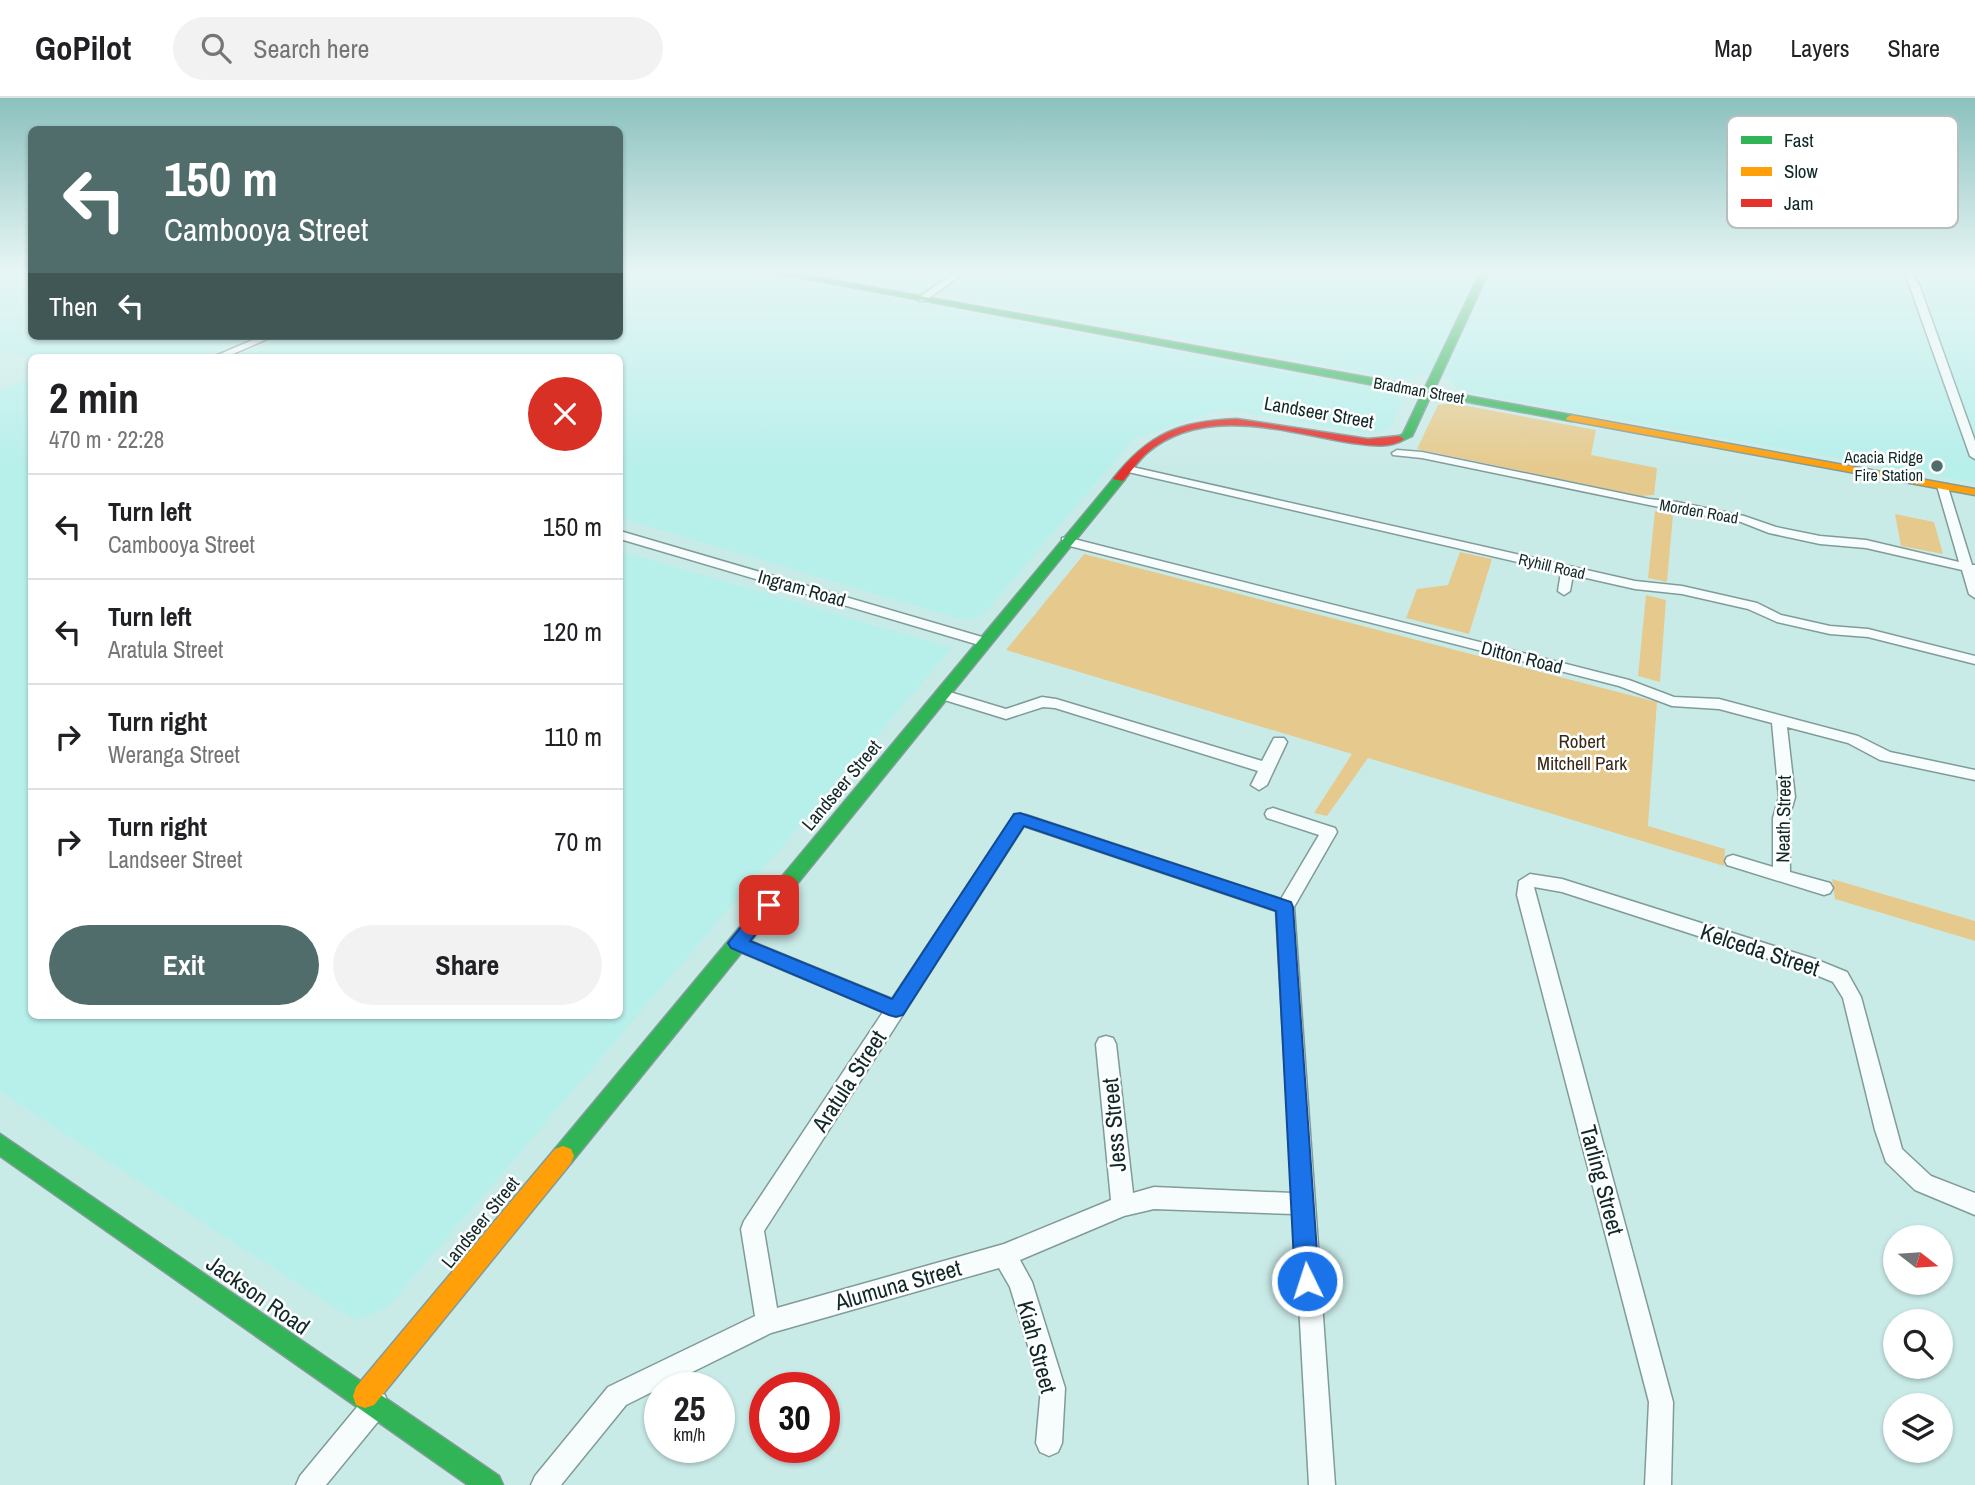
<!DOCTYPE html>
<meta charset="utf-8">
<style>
body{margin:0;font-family:"Archivo Narrow",sans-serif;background:#f2f2f2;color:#202124;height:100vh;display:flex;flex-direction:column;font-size:26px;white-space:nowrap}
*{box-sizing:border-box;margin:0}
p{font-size:23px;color:#757577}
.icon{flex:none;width:38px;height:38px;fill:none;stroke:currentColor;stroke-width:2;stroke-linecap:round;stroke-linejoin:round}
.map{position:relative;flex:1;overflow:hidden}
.panel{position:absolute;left:28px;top:256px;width:595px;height:665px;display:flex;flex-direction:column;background:#fff;border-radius:10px;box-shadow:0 2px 5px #0004}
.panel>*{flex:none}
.guide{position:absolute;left:28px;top:28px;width:595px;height:214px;border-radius:10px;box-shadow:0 2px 5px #0004;background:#516d6b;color:#fff;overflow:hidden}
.needle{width:46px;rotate:107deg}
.controls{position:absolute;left:1883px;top:1127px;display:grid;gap:14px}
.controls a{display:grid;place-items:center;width:70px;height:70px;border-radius:50%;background:#fff;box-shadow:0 2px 5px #0004;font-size:35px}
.speed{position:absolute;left:644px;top:1274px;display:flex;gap:14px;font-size:35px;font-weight:700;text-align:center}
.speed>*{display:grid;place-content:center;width:91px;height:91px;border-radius:50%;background:#fff;box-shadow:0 2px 5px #0004;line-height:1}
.speed small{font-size:18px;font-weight:400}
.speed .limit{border:10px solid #d22;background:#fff;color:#111}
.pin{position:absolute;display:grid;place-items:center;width:60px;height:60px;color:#fff;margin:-30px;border-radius:14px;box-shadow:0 4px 10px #0006}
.me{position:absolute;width:77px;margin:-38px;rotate:356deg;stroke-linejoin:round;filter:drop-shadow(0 0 5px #0008)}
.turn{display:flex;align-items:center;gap:24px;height:147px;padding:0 21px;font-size:32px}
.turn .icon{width:91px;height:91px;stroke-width:2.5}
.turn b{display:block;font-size:49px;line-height:60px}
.then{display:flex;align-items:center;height:66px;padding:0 21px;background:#0003;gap:14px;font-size:26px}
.round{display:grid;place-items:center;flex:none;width:74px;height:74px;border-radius:37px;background:#f2f2f2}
.summary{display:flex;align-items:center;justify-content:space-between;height:119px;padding:0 21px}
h1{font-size:42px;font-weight:700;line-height:52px}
.button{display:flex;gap:14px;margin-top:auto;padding:14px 21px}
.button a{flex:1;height:80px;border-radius:42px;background:#516d6b;color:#fff;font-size:28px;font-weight:700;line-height:80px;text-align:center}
.button a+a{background:#f2f2f2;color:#202124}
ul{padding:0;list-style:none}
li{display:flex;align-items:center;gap:21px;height:105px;padding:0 21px;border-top:2px solid #e0e0e0}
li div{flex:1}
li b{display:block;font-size:26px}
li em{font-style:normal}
header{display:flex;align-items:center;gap:42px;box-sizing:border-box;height:98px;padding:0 35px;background:#fff;border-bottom:2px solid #e0e0e0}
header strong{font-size:33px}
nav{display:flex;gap:38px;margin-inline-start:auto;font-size:24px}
.search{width:490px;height:63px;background:#f2f2f2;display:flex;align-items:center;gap:18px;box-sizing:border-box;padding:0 24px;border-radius:38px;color:#757577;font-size:26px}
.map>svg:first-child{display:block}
.built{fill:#b7efeb}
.green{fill:#e6ca8d}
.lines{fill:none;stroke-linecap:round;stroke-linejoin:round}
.street-casing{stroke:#819b99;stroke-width:3}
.fast-casing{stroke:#819b99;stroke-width:3}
.slow-casing{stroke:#819b99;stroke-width:3}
.jam-casing{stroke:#819b99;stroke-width:3}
.street{fill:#f7fcfc;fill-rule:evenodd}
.fast{fill:#30b455;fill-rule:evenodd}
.slow{fill:#ff9f0a;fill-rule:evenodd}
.jam{fill:#e5322d;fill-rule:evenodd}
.route{fill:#1a73e8;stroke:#114b97;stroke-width:2}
.poi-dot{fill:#516d6b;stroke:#fff;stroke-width:2.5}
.labels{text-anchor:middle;stroke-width:5;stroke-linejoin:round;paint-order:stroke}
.far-street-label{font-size:16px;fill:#102928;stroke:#fff}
.far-poi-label{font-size:16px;fill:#102928;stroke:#fff;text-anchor:end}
.street-label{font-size:19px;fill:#102928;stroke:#fff}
.park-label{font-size:19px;fill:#392a16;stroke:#fff}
.near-street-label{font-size:23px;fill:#102928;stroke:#fff}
.key{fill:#fff;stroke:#b7bfbe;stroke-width:2}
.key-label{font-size:19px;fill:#102928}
</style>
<header>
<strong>GoPilot</strong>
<div class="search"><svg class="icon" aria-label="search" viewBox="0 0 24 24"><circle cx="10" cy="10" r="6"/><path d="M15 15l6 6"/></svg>Search here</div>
<nav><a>Map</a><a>Layers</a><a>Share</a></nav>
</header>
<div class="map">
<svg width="1975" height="1387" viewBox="0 0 1975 1387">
<rect width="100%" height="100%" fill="#c9ebe8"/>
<!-- built -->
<path class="built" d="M 0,175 L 31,175 L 32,238 L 253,238 L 200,259 L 31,260 L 0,251 Z
M 620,175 L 754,175 L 1394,294 L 1402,303 L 1390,330 L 1381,334 L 1362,335 L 1223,311 L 1133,341 L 984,516 L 973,521 L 960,521 L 620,420 L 620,259 L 235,259 L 287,238 L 620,238 Z
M 812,175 L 1975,175 L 1975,385 L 1468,294 L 1453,289 L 1451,281 L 1418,275 L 1412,281 L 1400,281 L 829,175 Z
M 31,281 L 32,917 L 620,917 L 620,453 L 952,550 L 387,1210 L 354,1222 L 0,994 L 0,292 Z"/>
<!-- green -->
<path class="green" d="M 1445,306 L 1456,306 L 1596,332 L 1591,357 L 1657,370 L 1654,397 L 1641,398 L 1417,351 L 1438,307 Z
M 1655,413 L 1673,417 L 1667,484 L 1648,480 Z
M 1895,416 L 1934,424 L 1943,456 L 1901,448 Z
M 1460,454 L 1492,461 L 1469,536 L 1406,520 L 1417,491 L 1448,487 Z
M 1084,456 L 1657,604 L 1648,728 L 1725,751 L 1724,768 L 1368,660 L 1327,718 L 1314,715 L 1352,656 L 1006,552 Z
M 1646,497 L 1666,502 L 1660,584 L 1638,578 Z
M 1832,781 L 1975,823 L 1975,843 L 1835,801 Z"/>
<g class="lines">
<!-- street casing -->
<g class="street-casing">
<path id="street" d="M 955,175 L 964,175 L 925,203 L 919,203 L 919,199 Z
M 1905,175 L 1913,175 L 1920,189 L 1975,343 L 1975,361 L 1970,358 Z
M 262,238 L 274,238 L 226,259 L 213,259 Z
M 1397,352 L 1422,354 L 1649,401 L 1677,404 L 1744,418 L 1776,429 L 1820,438 L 1866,442 L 1959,464 L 1937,388 L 1947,386 L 1972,467 L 1975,467 L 1975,500 L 1969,496 L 1962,472 L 1866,450 L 1820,446 L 1769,435 L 1741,424 L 1649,407 L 1422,360 L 1393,357 L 1392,355 Z
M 1128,368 L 1635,483 L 1682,488 L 1757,505 L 1781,517 L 1830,528 L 1868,531 L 1975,558 L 1975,566 L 1868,539 L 1830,536 L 1777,524 L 1748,511 L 1682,496 L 1635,491 L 1573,477 L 1570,493 L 1564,497 L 1558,493 L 1561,474 L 1124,373 L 1123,371 Z
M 620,433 L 989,541 L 991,544 L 989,547 L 979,547 L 620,441 Z
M 1066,439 L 1629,582 L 1674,599 L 1719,601 L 1858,638 L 1890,654 L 1975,672 L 1975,682 L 1880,662 L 1848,645 L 1787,629 L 1795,699 L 1789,720 L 1790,774 L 1830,785 L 1833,790 L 1830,795 L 1824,797 L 1727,767 L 1725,763 L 1727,759 L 1733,757 L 1773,769 L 1773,720 L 1779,699 L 1772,625 L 1719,611 L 1672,608 L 1619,588 L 1062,446 L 1062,440 Z
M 943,592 L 1006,611 L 1042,599 L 1056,601 L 1262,663 L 1274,640 L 1284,640 L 1287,644 L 1267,687 L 1259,692 L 1251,687 L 1258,673 L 1055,610 L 1043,609 L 1006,621 L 938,600 L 936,597 L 938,594 Z
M 1273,710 L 1335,730 L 1337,734 L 1294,809 L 1335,1387 L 1309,1387 L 1294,1116 L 1154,1111 L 1124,1118 L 1020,1162 L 1032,1184 L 1065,1290 L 1062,1345 L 1058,1354 L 1049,1358 L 1040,1354 L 1036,1345 L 1041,1290 L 1010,1189 L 999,1170 L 771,1235 L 660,1290 L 626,1307 L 561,1387 L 531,1387 L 535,1378 L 608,1289 L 755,1218 L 741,1131 L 744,1123 L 883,914 L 731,850 L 728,845 L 731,840 L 737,838 L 743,840 L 892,901 L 1014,717 L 1026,717 L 1281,801 L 1319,737 L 1267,720 L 1265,716 L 1267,712 ZM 1024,728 L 1276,813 L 1292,1095 L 1154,1089 L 1133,1095 L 1116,946 L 1113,940 L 1106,938 L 1099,940 L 1096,946 L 1111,1102 L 1004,1146 L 777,1210 L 764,1133 Z
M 1530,776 L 1562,781 L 1815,861 L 1847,874 L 1861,899 L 1902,1051 L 1931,1078 L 1975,1095 L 1975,1117 L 1915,1092 L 1886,1064 L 1875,1032 L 1843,900 L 1833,884 L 1809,874 L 1562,794 L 1534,789 L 1673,1304 L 1671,1387 L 1645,1387 L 1649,1304 L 1517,797 L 1519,783 Z
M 376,1294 L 385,1297 L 388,1306 L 385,1315 L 326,1387 L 296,1387 L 300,1378 L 367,1297 Z"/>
</g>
<!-- fast casing -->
<g class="fast-casing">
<path id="fast" d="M 777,175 L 793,175 L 1425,290 L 1480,175 L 1488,175 L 1434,292 L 1571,317 L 1576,320 L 1571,323 L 1431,297 L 1412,338 L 1399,344 L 1394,341 L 1403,336 L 1422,296 Z
M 1115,379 L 1125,381 L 571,1065 L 563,1068 L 555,1065 L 552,1058 L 555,1051 Z
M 0,1036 L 499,1378 L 503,1387 L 468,1387 L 0,1058 Z"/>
</g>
<!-- slow casing -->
<g class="slow-casing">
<path id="slow" d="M 1571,317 L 1975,391 L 1975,397 L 1567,322 L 1566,320 Z
M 563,1048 L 571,1051 L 574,1058 L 571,1065 L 374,1307 L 365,1310 L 356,1307 L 353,1298 L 356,1289 L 555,1051 Z"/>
</g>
<!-- jam casing -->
<g class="jam-casing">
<path id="jam" d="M 1237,321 L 1368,341 L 1399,338 L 1404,341 C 1390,351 1368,347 1352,345 C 1286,334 1205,307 1148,354 C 1138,362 1131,374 1123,383 L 1113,381 C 1149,335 1180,323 1237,321 Z"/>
</g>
<!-- street -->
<use href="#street" class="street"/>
<!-- fast -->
<use href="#fast" class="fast"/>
<!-- slow -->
<use href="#slow" class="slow"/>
<!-- jam -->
<use href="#jam" class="jam"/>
</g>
<!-- sky -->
<linearGradient id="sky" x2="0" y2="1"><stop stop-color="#8bc1be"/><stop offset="0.47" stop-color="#e7f6f5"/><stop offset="1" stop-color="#e7f6f5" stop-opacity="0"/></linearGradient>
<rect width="1975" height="369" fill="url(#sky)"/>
<!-- route -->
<path class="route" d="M 1020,715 L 1291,804 L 1293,809 L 1319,1183 L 1315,1191 L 1307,1195 L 1299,1191 L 1295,1183 L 1276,813 L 1024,728 L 903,917 L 896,919 L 889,917 L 731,850 L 728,845 L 763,802 L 775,802 L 778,807 L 775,812 L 750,843 L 892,901 L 1014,716 Z"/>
<!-- markers -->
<circle class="poi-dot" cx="1937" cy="368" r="7"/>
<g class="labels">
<!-- far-street labels -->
<g class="far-street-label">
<text transform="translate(1419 292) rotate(10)" y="6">Bradman Street</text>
<text transform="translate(1699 413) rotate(10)" y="6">Morden Road</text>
<text transform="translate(1552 468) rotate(13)" y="6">Ryhill Road</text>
</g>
<!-- far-poi labels -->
<g class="far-poi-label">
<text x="1923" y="365">Acacia Ridge<tspan x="1923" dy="18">Fire Station</tspan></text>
</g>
<!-- street labels -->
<g class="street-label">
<text transform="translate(1319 314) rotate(10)" y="7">Landseer Street</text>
<text transform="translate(802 490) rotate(16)" y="7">Ingram Road</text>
<text transform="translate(1522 559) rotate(14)" y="7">Ditton Road</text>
<text transform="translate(841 687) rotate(-50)" y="7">Landseer Street</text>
<text transform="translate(1783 721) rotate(-89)" y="7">Neath Street</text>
<text transform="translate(480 1124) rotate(-51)" y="7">Landseer Street</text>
</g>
<!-- park labels -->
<g class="park-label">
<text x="1582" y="650">Robert<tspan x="1582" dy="22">Mitchell Park</tspan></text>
</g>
<!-- near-street labels -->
<g class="near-street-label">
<text transform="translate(1760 852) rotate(18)" y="8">Kelceda Street</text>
<text transform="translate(849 983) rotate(-57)" y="8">Aratula Street</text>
<text transform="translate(1114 1027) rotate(-95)" y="8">Jess Street</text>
<text transform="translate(1602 1082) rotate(75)" y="8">Tarling Street</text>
<text transform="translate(898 1187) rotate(-16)" y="8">Alumuna Street</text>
<text transform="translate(258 1197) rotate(35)" y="8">Jackson Road</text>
<text transform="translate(1037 1249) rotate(75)" y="8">Kiah Street</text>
</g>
</g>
<!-- legend -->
<rect x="1727" y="18" width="231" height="112" rx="10" class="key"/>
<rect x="1741" y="38" width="31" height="8" fill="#30b455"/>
<rect x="1741" y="69" width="31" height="9" fill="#ff9f0a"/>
<rect x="1741" y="101" width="31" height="8" fill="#e5322d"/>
<g class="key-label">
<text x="1784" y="49">Fast</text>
<text x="1784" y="80">Slow</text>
<text x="1784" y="112">Jam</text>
</g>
</svg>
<div class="controls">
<a><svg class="needle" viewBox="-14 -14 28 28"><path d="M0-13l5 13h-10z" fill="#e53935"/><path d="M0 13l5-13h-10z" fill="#757577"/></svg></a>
<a><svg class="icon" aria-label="search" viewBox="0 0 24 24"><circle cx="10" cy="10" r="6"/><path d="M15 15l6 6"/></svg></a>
<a><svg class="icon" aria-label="layers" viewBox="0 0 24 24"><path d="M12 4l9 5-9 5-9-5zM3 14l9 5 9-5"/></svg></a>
</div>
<div class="speed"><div>25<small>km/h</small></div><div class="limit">30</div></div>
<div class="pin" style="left:769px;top:807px;background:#d93025"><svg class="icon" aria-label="arrive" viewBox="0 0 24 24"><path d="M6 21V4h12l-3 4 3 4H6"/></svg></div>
<svg class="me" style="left:1307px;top:1183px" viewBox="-20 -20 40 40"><circle r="17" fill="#1a73e8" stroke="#fff" stroke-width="3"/><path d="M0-11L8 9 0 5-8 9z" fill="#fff"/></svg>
<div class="guide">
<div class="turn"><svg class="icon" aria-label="left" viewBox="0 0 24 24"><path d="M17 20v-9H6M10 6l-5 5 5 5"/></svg><div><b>150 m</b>Cambooya Street</div></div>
<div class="then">Then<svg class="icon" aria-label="left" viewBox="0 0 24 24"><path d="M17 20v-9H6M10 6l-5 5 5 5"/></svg></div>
</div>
<section class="panel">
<div class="summary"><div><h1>2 min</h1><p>470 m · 22:28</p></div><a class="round" style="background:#d93025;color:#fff"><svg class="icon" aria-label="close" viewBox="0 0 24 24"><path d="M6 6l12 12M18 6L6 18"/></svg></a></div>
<ul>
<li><svg class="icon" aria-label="left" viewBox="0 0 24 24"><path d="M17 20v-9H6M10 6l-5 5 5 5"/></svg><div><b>Turn left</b><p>Cambooya Street</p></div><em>150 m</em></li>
<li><svg class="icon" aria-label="left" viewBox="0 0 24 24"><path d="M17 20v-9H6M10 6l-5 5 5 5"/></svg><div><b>Turn left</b><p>Aratula Street</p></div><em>120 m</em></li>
<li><svg class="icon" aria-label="right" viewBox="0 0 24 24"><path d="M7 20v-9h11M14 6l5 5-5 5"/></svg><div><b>Turn right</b><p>Weranga Street</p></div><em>110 m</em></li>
<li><svg class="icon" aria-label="right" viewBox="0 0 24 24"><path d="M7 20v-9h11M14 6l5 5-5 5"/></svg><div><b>Turn right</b><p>Landseer Street</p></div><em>70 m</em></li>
</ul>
<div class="button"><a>Exit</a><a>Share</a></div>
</section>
</div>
